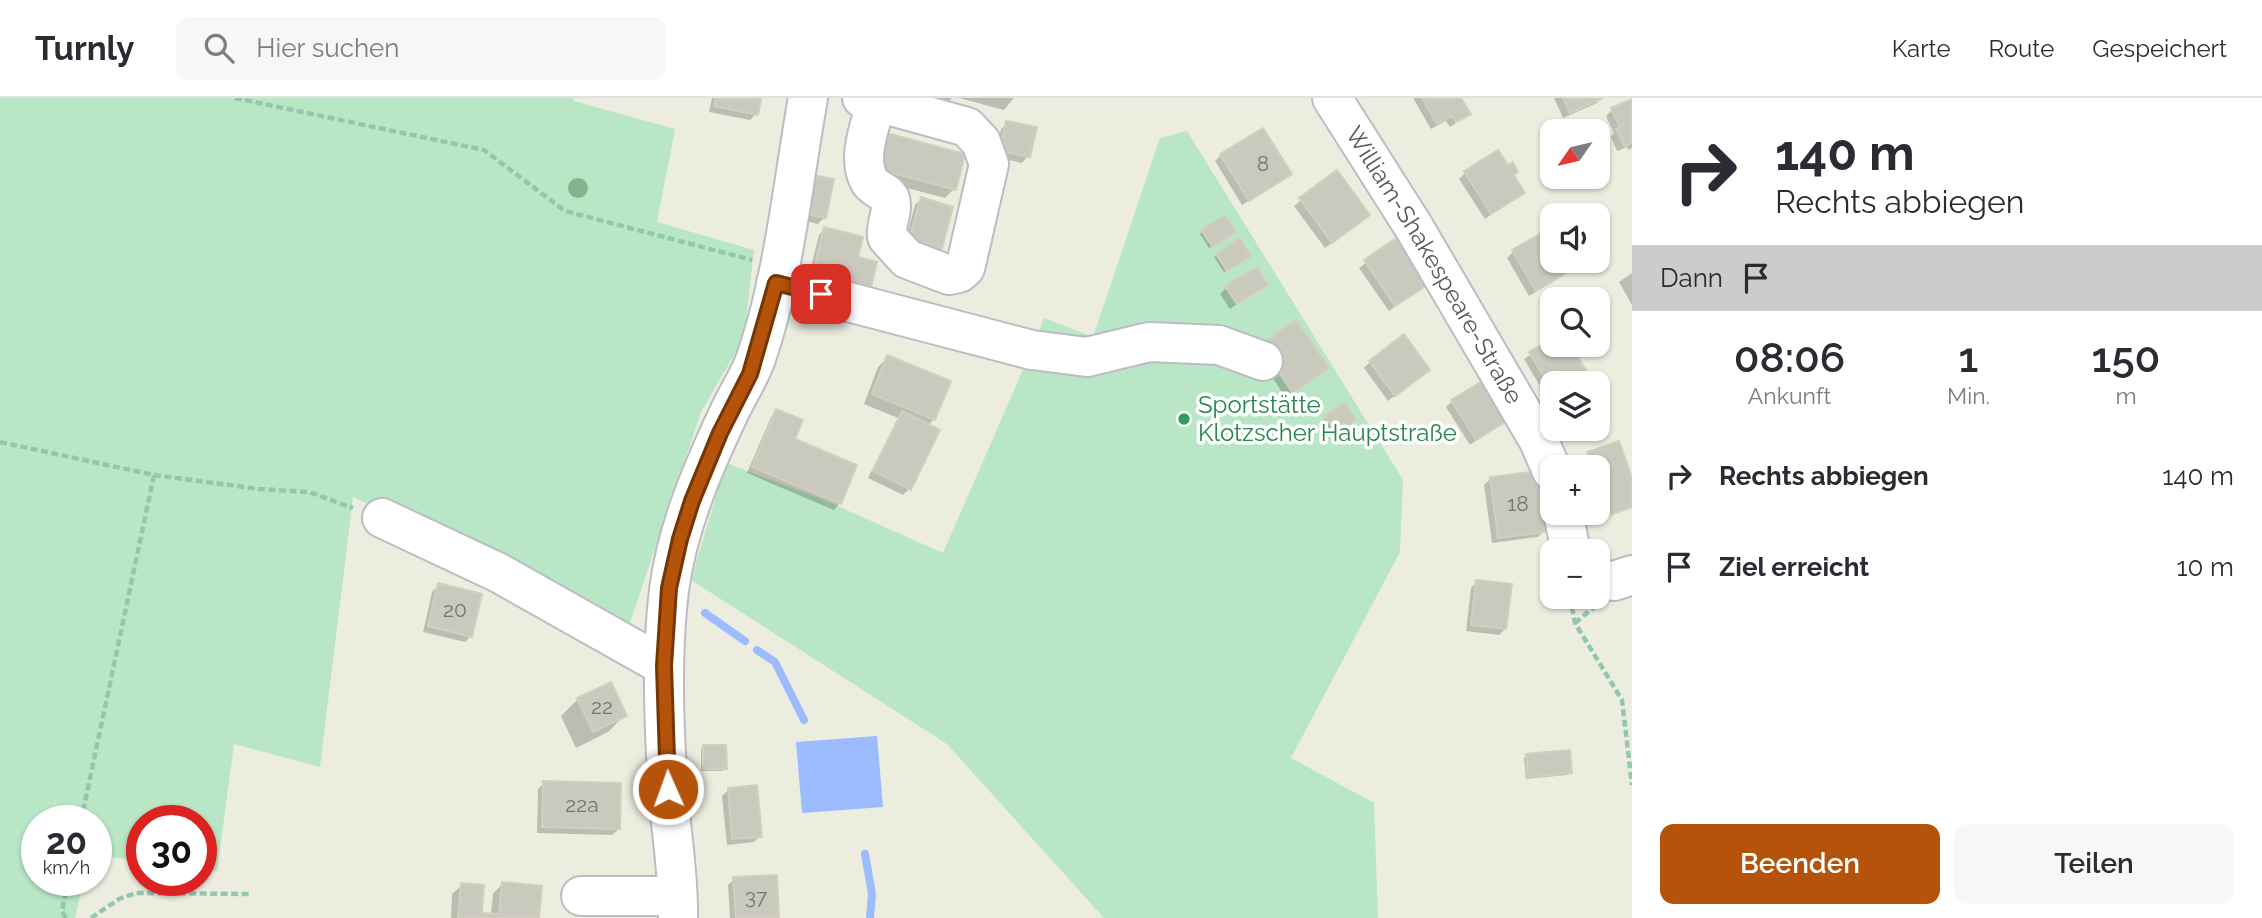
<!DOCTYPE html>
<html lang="de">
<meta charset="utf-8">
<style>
body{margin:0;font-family:Raleway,sans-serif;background:#f7f7f7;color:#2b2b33;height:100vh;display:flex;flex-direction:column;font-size:26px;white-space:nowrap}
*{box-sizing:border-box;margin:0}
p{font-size:23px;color:#7c7c81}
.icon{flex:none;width:38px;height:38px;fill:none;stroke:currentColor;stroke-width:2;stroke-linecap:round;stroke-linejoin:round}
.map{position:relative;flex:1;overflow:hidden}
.sheet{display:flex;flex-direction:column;background:#fff;width:630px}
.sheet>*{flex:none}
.banner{background:#fff;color:#2b2b33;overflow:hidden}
.needle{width:46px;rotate:236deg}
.fabs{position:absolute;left:1540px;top:21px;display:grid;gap:14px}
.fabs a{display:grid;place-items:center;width:70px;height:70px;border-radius:14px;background:#fff;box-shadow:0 2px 5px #0004;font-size:35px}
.speed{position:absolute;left:21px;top:707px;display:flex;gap:14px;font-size:35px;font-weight:700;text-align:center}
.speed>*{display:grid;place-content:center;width:91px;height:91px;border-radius:50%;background:#fff;box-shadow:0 2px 5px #0004;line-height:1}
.speed small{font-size:18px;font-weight:400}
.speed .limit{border:10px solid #d22;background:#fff;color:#111}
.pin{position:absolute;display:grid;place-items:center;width:60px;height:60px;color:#fff;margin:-30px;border-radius:14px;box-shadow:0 4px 10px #0006}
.me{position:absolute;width:77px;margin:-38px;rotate:358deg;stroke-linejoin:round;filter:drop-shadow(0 0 5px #0008)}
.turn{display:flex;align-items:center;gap:24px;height:147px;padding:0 28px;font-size:32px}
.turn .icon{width:91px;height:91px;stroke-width:2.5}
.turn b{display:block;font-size:49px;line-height:60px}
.then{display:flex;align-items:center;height:66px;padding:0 28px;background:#0003;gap:14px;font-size:26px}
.eta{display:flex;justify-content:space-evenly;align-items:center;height:119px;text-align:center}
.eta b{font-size:42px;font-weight:600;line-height:49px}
.cta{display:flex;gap:14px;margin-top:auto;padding:14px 28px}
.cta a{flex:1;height:80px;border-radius:14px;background:#b45309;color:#fff;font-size:28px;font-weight:600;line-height:80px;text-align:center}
.cta a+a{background:#f7f7f7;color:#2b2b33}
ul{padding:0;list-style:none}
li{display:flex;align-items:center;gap:21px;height:91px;padding:0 28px}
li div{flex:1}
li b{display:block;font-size:26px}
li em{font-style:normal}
header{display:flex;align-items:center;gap:42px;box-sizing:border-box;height:98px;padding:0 35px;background:#fff;border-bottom:2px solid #e1e1e2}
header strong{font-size:33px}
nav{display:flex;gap:38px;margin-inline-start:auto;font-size:24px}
.search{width:490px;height:63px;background:#f7f7f7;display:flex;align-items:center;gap:18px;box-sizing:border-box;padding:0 24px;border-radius:14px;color:#7c7c81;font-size:26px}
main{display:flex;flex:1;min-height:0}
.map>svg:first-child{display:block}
.green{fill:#b9e6c5}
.water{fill:#9dbbff}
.shadow{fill:#0003}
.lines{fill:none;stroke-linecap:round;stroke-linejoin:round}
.stream{stroke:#9dbbff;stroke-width:8}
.building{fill:#c9c9be;stroke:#d1d0bd;stroke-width:2}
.minor-casing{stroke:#bcbdc4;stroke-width:42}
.path{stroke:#92c7ae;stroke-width:4.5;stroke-dasharray:7 3.5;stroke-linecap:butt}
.minor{stroke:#fff;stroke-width:38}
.tree{fill:#84b38c}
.route-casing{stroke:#753606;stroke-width:18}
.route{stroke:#b45309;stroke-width:12}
.leisure-dot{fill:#2e9e5b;stroke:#fff;stroke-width:2.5}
.labels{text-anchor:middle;stroke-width:7;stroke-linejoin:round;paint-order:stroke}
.number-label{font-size:21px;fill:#747678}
.street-label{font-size:24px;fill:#585a61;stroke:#fff}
.leisure-label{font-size:24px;fill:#27864d;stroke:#fff;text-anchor:start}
</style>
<header>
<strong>Turnly</strong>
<div class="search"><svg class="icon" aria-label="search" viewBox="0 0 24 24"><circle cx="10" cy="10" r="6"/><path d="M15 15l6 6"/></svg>Hier suchen</div>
<nav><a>Karte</a><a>Route</a><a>Gespeichert</a></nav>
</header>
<main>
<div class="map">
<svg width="1632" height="820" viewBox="0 0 1632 820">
<rect width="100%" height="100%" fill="#eceddf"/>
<!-- green -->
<path class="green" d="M 0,0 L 573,0 L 574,3 L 675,31 L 657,124 L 754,152 L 744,240 L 701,314 L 628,531 L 353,399 L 320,669 L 234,646 L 217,773 L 201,771 L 201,723 L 142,723 L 142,763 L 96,757 L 96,723 L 37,723 L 37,782 L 84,782 L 75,820 L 0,820 Z
M 1187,33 L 1403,382 L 1400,454 L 1291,660 L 1374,705 L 1378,820 L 1104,820 L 947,646 L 691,482 L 726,365 L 824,402 L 943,455 L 1028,260 L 1044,220 L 1093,239 L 1160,40 Z"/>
<!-- water -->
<path class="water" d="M 877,638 L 883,709 L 802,715 L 796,644 Z"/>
<!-- shadow -->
<path class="shadow" d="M 712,0 L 759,0 L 756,16 L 750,22 L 709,14 Z
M 916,0 L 952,0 L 945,8 Z
M 959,0 L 1014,0 L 1004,12 Z
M 1413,0 L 1459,0 L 1469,16 L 1450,29 L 1446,23 L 1431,31 Z
M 1554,0 L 1601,0 L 1597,5 L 1563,20 Z
M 1632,3 L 1632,50 L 1628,52 L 1627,49 L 1617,53 L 1611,39 L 1614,35 L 1606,18 L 1612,12 Z
M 1007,25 L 1028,58 L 1022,65 L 995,59 L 1001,31 Z
M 874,46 L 954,91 L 945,100 L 865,79 Z
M 1221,57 L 1289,76 L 1242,107 L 1215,63 Z
M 1508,69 L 1523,94 L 1485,121 L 1459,81 L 1465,75 Z
M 1336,75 L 1361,123 L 1325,150 L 1294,108 Z
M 832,82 L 824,120 L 818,126 L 800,122 Z
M 921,101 L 951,110 L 902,155 L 915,107 Z
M 825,131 L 860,140 L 806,189 L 819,137 Z
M 1202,133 L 1231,137 L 1209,150 L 1200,136 Z
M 1545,135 L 1552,148 L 1552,163 L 1561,163 L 1567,173 L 1561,179 L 1529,198 L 1507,160 L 1513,154 Z
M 1397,142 L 1427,186 L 1389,213 L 1359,170 Z
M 1217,157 L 1246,160 L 1224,174 L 1214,159 Z
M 1632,175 L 1632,207 L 1619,184 Z
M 1266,186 L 1230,211 L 1220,196 L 1226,190 Z
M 1552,242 L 1552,247 L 1568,247 L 1588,280 L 1583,285 L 1552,285 L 1550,305 L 1524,261 Z
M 1255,254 L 1327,270 L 1286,300 Z
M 888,259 L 934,321 L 928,328 L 909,391 L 903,397 L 868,380 L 898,320 L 864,306 L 878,269 Z
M 1370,264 L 1428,272 L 1388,303 L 1364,270 Z
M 1452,303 L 1505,323 L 1470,347 L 1446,309 Z
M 1345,307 L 1351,324 L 1333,336 L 1323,322 Z
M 777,313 L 793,342 L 840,405 L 834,412 L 747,375 L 771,319 Z
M 1618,345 L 1632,385 L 1632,410 L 1607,418 L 1598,392 L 1598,369 L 1590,369 L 1586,358 Z
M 1490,381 L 1544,433 L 1538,439 L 1492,445 L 1484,387 Z
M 1477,483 L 1505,531 L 1499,537 L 1466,533 L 1471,490 Z
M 439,487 L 471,538 L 465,544 L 423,534 L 432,494 Z
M 578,601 L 625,617 L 608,634 L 576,650 L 561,618 Z
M 703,649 L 725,670 L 722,673 L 701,673 L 701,651 Z
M 1527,657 L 1570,675 L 1567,677 L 1526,681 L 1524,660 Z
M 544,685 L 619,731 L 612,737 L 537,735 L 538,691 Z
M 728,692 L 760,738 L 754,744 L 727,747 L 722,698 Z
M 734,781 L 777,820 L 730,820 L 728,787 Z
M 502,786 L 537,820 L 451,820 L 452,796 L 462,787 L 480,816 L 491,817 L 493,796 Z"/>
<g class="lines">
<!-- stream -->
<path class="stream" d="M 705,515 L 745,543
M 757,552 L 775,564 L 804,622
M 865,756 L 872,796 L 870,820"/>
</g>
<!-- building -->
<path class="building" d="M 716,0 L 761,0 L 758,17 L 714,8 Z
M 1422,0 L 1461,0 L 1471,16 L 1456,24 L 1452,18 L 1437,26 Z
M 1563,0 L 1603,0 L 1570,15 Z
M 1632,1 L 1632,45 L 1624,48 L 1616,31 L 1620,29 L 1611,10 Z
M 1006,23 L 1037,29 L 1030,59 L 1000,53 Z
M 1263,30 L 1292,76 L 1249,103 L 1220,56 Z
M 883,34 L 965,56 L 956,92 L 874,70 Z
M 1498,52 L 1508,67 L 1513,64 L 1518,74 L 1514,77 L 1525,95 L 1491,116 L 1464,73 Z
M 1337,72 L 1370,117 L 1332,145 L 1299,100 Z
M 813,77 L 834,81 L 826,120 L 805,116 Z
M 921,99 L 953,109 L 940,158 L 907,149 Z
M 1225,117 L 1236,134 L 1213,149 L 1201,132 Z
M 824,129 L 863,139 L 858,159 L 877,164 L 869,198 L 811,183 Z
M 1545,133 L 1552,144 L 1552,163 L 1563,163 L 1569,173 L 1536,193 L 1512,152 Z
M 1398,139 L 1429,186 L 1395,208 L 1364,162 Z
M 1240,140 L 1251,158 L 1227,173 L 1216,156 Z
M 1257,169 L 1268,187 L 1237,206 L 1225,188 Z
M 1296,222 L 1329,270 L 1293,295 L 1260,247 Z
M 1404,236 L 1430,272 L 1395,298 L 1369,263 Z
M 1552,240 L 1552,247 L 1570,247 L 1591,280 L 1582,285 L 1552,285 L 1552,292 L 1529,254 Z
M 887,257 L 951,283 L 935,322 L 872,296 Z
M 1482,283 L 1507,323 L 1476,342 L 1451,302 Z
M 1345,304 L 1356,322 L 1336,335 L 1325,318 Z
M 776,311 L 803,322 L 795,341 L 857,367 L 841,406 L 752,369 Z
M 902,313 L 940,332 L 911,392 L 873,373 Z
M 1619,343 L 1632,380 L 1632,409 L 1610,417 L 1598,383 L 1598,369 L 1593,369 L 1587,354 Z
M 1538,373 L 1546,434 L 1498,440 L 1490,379 Z
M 1476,482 L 1512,486 L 1506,531 L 1471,527 Z
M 438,485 L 482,496 L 472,539 L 428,528 Z
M 611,584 L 627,618 L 593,634 L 577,600 Z
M 703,647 L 726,647 L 727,671 L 703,671 Z
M 1570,652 L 1572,675 L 1528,679 L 1526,656 Z
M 543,683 L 621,685 L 620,731 L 542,729 Z
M 757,687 L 762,739 L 732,741 L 728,690 Z
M 777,777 L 779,820 L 736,820 L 733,779 Z
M 502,784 L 542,788 L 539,820 L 458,820 L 461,785 L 484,787 L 482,815 L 499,816 Z"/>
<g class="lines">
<!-- minor casing -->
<g class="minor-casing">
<g id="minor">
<path d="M 862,0 L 967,29 L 981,44 L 989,66 L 967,162 L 965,170 L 959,175 L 949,177 L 907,161 L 887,139 C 885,127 894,113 890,101 C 887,94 875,91 870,84 C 856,61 870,29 876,5"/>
<path id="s1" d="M 1332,0 L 1415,131 L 1539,343 L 1552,373"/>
<path d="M 776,185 L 1032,252 L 1087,259 L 1149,244 L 1219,247 L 1263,263"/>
<path d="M 1563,415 L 1571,453"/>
<path d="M 382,420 L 499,475 L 664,568"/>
<path d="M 1598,481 L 1614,483 L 1632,477"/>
<path d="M 581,798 L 677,798"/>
<path d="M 678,820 C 679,778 671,735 668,693 C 664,627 661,558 669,492 C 677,431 702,372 728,317 C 737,297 749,280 756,260 C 784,179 793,84 808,0"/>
</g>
</g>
<!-- path -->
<path class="path" d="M 235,0 L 484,52 L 565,113 L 752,162
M 0,344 L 154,377 L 259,391 L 309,394 L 353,410
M 1570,499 L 1575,525 L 1622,602 L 1632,687
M 1575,525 L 1593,510
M 81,723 L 154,377
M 66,820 L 62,813 L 68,782
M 91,820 L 119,801 L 136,795 L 250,796"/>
<!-- minor -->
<use href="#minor" class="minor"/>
</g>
<!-- trees -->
<circle class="tree" cx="578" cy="90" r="10"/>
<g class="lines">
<!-- route casing -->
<g class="route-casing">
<path id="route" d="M 668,691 L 664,568 L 669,490 L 680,441 L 692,403 L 720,335 L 750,276 L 776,185 L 821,196"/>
</g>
<!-- route -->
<use href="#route" class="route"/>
</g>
<!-- markers -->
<circle class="leisure-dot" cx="1184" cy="321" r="7"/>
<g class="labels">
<!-- number labels -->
<g class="number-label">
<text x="1263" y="73">8</text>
<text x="1518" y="413">18</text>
<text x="455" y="519">20</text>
<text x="602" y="616">22</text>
<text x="582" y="714">22a</text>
<text x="756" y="806">37</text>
</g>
<!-- street labels -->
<g class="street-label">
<text dy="8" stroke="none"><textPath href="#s1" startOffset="196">William-Shakespeare-Straße</textPath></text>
</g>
<!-- leisure labels -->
<g class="leisure-label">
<text x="1198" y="315">Sportstätte<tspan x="1198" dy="28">Klotzscher Hauptstraße</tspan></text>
</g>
</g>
</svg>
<div class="fabs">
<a><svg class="needle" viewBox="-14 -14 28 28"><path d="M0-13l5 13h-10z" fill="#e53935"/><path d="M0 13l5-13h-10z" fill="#7c7c81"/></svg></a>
<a><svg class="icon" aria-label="sound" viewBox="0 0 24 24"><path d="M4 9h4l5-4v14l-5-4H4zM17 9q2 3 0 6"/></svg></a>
<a><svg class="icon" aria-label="search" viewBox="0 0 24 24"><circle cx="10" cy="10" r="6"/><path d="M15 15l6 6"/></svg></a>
<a><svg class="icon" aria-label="layers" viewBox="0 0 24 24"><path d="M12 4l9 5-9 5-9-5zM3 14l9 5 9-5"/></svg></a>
<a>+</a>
<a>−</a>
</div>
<div class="speed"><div>20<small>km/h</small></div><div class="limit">30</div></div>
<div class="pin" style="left:821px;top:196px;background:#d93025"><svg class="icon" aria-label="arrive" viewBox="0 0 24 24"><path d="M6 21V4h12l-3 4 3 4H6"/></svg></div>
<svg class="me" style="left:668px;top:691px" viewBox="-20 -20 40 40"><circle r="17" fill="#b45309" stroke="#fff" stroke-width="3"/><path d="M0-11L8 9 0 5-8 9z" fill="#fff"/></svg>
</div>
<section class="sheet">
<div class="banner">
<div class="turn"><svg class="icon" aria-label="right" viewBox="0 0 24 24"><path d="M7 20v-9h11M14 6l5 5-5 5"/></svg><div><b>140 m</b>Rechts abbiegen</div></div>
<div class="then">Dann<svg class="icon" aria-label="arrive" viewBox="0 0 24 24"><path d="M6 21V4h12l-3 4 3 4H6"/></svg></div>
</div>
<div class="eta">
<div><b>08:06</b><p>Ankunft</p></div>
<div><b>1</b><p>Min.</p></div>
<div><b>150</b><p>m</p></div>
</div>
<ul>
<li><svg class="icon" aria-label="right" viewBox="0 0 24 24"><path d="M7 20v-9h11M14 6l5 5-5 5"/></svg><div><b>Rechts abbiegen</b></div><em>140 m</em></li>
<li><svg class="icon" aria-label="arrive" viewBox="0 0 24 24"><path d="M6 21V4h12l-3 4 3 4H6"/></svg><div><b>Ziel erreicht</b></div><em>10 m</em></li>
</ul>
<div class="cta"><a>Beenden</a><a>Teilen</a></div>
</section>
</main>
